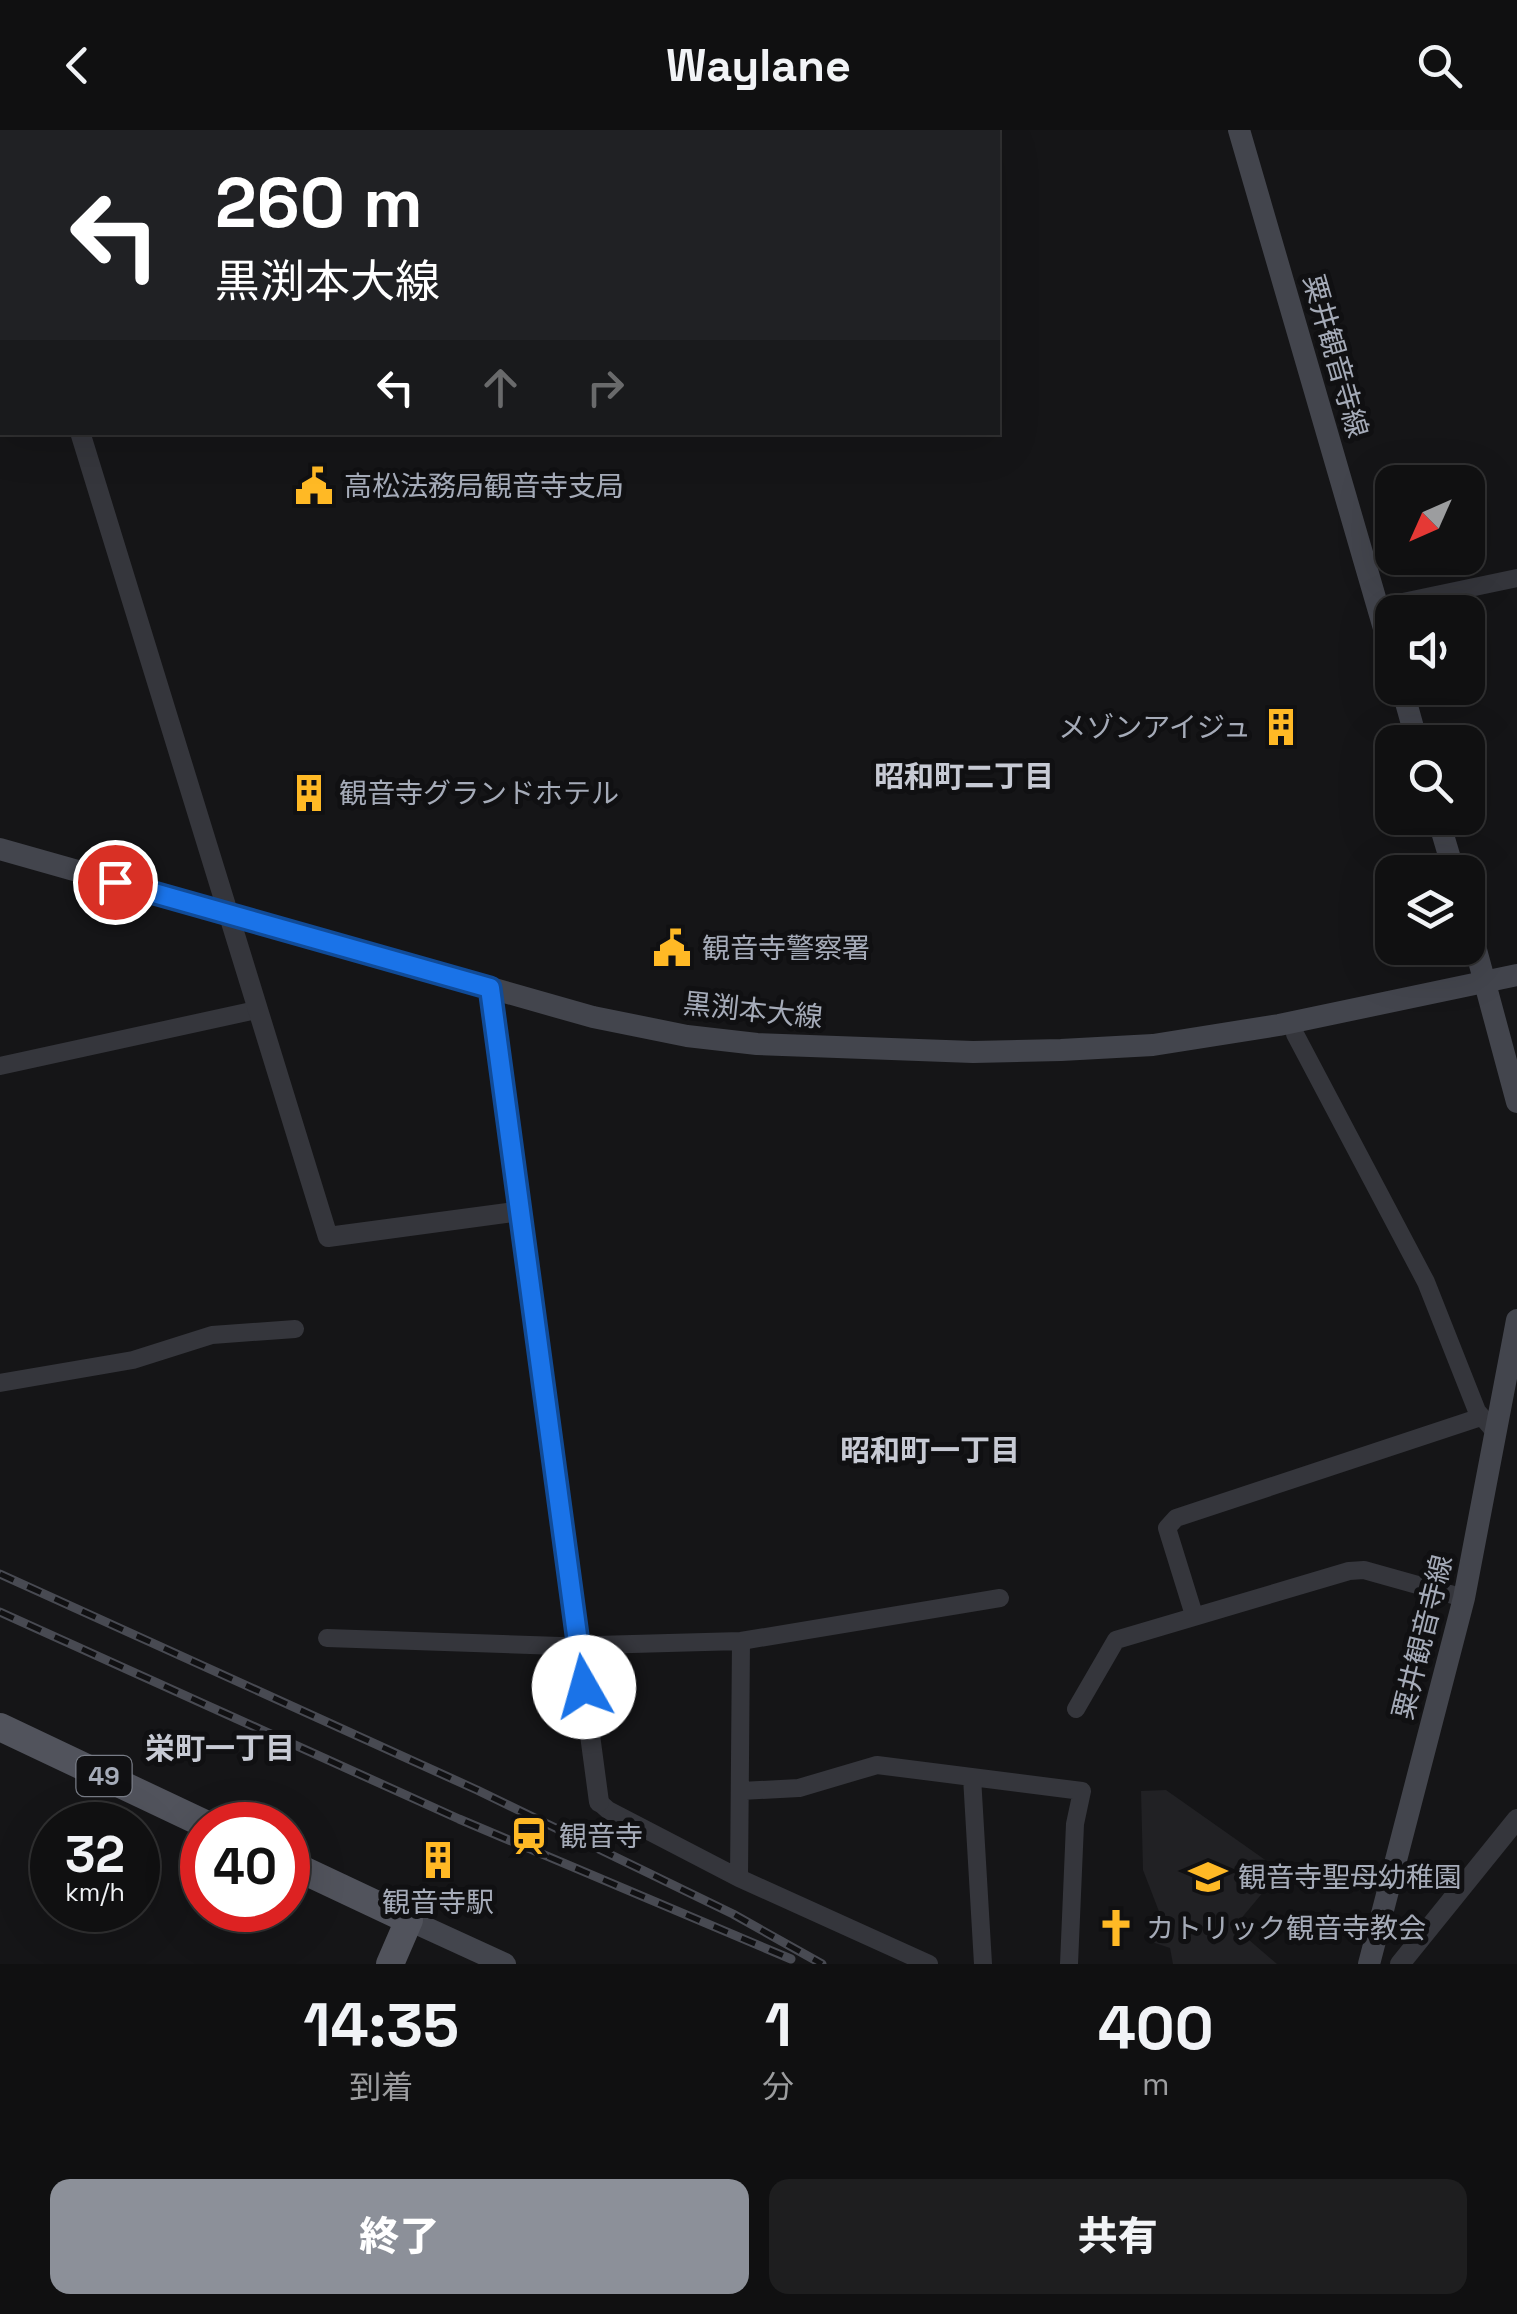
<!DOCTYPE html>
<html lang="ja">
<meta charset="utf-8">
<style>
body{margin:0;font-family:"Space Grotesk","Noto Sans JP",sans-serif;background:#1e1e1f;color:#f1f3f6;height:100vh;display:flex;flex-direction:column;font-size:38px;white-space:nowrap}
*{box-sizing:border-box;margin:0}
p{font-size:32px;color:#9c9d9f}
.icon{flex:none;width:55px;height:55px;fill:none;stroke:currentColor;stroke-width:2;stroke-linecap:round;stroke-linejoin:round}
.map{position:relative;height:1834px;overflow:hidden}
.side{display:flex;flex-direction:column;background:#101011;flex:1}
.side>*{flex:none}
.top-card{position:absolute;left:0px;top:0px;width:1000px;height:305px;box-shadow:0 10px 40px #0002,0 0 0 2px #303031;background:#202124;color:#fff;overflow:hidden}
.needle{width:65px;rotate:225deg}
.controls{position:absolute;left:1375px;top:335px;display:grid;gap:20px}
.controls a{display:grid;place-items:center;width:110px;height:110px;border-radius:20px;background:#101011;box-shadow:0 10px 40px #0002,0 0 0 2px #303031;font-size:50px}
.speed{position:absolute;left:30px;top:1672px;display:flex;gap:20px;font-size:50px;font-weight:700;text-align:center}
.speed>*{display:grid;place-content:center;width:130px;height:130px;border-radius:50%;background:#101011;box-shadow:0 10px 40px #0002,0 0 0 2px #303031;line-height:1}
.speed small{font-size:25px;font-weight:400}
.speed .limit{border:15px solid #d22;background:#fff;color:#111}
.pin{position:absolute;display:grid;place-items:center;width:85px;height:85px;color:#fff;margin:-42px;border:5px solid #fff;border-radius:50%;box-shadow:0 2px 10px #0007}
.me{position:absolute;width:110px;margin:-55px;rotate:353deg;stroke-linejoin:round;filter:drop-shadow(0 0 8px #0008)}
.turn{display:flex;align-items:center;gap:35px;height:210px;padding:0 50px;font-size:45px}
.turn .icon{width:130px;height:130px;stroke-width:2.5}
.turn b{display:block;font-size:70px;line-height:85px}
.lanes{display:flex;align-items:center;height:95px;padding:0 50px;background:#0003;justify-content:center;gap:50px;direction:ltr}
.lanes .off{opacity:.35}
.eta{display:flex;justify-content:space-evenly;align-items:center;height:170px;text-align:center}
.eta b{font-size:60px;font-weight:800;line-height:70px}
.primary-button{display:flex;gap:20px;margin-top:auto;padding:20px 50px}
.primary-button a{flex:1;height:115px;border-radius:20px;background:#8c9099;color:#fff;font-size:40px;font-weight:800;line-height:115px;text-align:center}
.primary-button a+a{background:#1e1e1f;color:#f1f3f6}
header{display:flex;justify-content:space-between;align-items:center;height:130px;padding:0 50px;background:#101011;font-size:45px;font-weight:800}
.map>svg:first-child{display:block}
.built{fill:#212124}
.lines{fill:none;stroke-linecap:round;stroke-linejoin:round}
.minor{stroke:#35363c;stroke-width:18}
.tertiary{stroke:#35363c;stroke-width:20}
.secondary{stroke:#43454d;stroke-width:22}
.primary{stroke:#51535c;stroke-width:28}
.rail-casing{stroke:#484a52;stroke-width:9}
.rail{stroke:#101012;stroke-width:5;stroke-dasharray:15;stroke-linecap:butt}
.route-casing{stroke:#114b97;stroke-width:25}
.route{stroke:#1a73e8;stroke-width:18}
.labels{text-anchor:middle;stroke-width:10;stroke-linejoin:round;paint-order:stroke}
.shield{fill:#101012;stroke:#787c86;stroke-width:2.5}
.shield-label{font-size:25px;font-weight:bold;fill:#a5abb8}
.street-label{font-size:28px;fill:#a5abb8;stroke:#101012}
.poi-label{font-size:28px;fill:#a5abb8;stroke:#101012;text-anchor:start}
.neighbourhood-label{font-size:30px;font-weight:bold;fill:#c7cad4;stroke:#101012}
</style>
<header><svg class="icon" aria-label="back" viewBox="0 0 24 24"><path d="M15 5l-7 7 7 7"/></svg>Waylane<svg class="icon" aria-label="search" viewBox="0 0 24 24"><circle cx="10" cy="10" r="6"/><path d="M15 15l6 6"/></svg></header>
<div class="map">
<svg width="1517" height="1834" viewBox="0 0 1517 1834">
<rect width="100%" height="100%" fill="#151517"/>
<!-- built -->
<path class="built" d="M 1166,1660 L 1271,1734 L 1270,1754 L 1234,1797 L 1277,1834 L 1173,1834 L 1170,1818 L 1152,1812 L 1160,1784 L 1143,1740 L 1141,1661 Z"/>
<g class="lines">
<!-- minor -->
<path class="minor" d="M 907,2 L 916,0
M 1379,477 L 1517,448
M 1295,904 L 1426,1152 L 1477,1281 L 1495,1302
M 0,936 L 256,880
M 0,1253 L 133,1230 L 212,1205 L 295,1199
M 1194,1485 L 1167,1398 L 1176,1388 L 1481,1287
M 327,1508 L 560,1516 L 741,1511 L 1000,1468
M 1076,1579 L 1116,1510 L 1349,1441 L 1364,1440 L 1464,1468
M 972,1647 L 983,1834
M 741,1661 L 799,1658 L 877,1635 L 1082,1661 L 1075,1694 L 1069,1834
M 599,1672 L 608,1680 L 739,1748 L 929,1834
M 739,1748 L 741,1511"/>
<!-- tertiary -->
<path class="tertiary" d="M 0,36 L 2,44
M 80,302 L 328,1107 L 521,1081
M 490,859 L 599,1672
M 1400,1834 L 1517,1689"/>
<!-- secondary -->
<path class="secondary" d="M 1239,0 L 1392,526
M 1402,558 L 1417,612
M 1438,688 L 1454,742
M 0,719 L 593,887 L 687,906 L 757,914 L 973,922 L 1061,920 L 1153,915 L 1279,895 L 1517,845
M 1468,790 L 1517,972
M 409,1790 L 505,1834
M 1369,1834 L 1464,1468 L 1517,1190"/>
<!-- primary -->
<path class="primary" d="M 0,1597 L 207,1695
M 288,1733 L 409,1790 L 390,1834"/>
<!-- rail casing -->
<g class="rail-casing">
<path id="rail" d="M 0,1444 L 477,1660 L 733,1784 L 822,1834
M 0,1482 L 459,1689 L 791,1829"/>
</g>
<!-- rail -->
<use href="#rail" class="rail"/>
</g>
<g class="lines">
<!-- route casing -->
<g class="route-casing">
<path id="route" d="M 115,752 L 490,858 L 584,1557"/>
</g>
<!-- route -->
<use href="#route" class="route"/>
</g>
<!-- icons -->
<defs>
<g id="civic-bare" transform="scale(3)"><path d="M-.6-6.5H3V-4.5H.6V-3L4-1V1h2V6H-6V1h2V-1L-.6-3ZM-1.2 2.5V6h2.4V2.5Z" fill="#ffb925" stroke="#101012" stroke-width="2.5" paint-order="stroke"/></g>
<g id="building-bare" transform="scale(3)"><path d="M-4-6H4V6H1V3H-1V6H-4ZM-2.5-4.3h1.7v1.8h-1.7ZM.8-4.3h1.7v1.8H.8ZM-2.5-1h1.7V.8h-1.7ZM.8-1h1.7V.8H.8Z" fill="#ffb925" stroke="#101012" stroke-width="2.5" paint-order="stroke"/></g>
<g id="station-bare" transform="scale(3)"><path d="M-3-6H3Q5-6 5-4V2Q5 4 3 4L4.5 6H3L1.5 4h-3L-3 6H-4.5L-3 4Q-5 4-5 2V-4Q-5-6-3-6ZM-3.5-4v3h7v-3ZM-3.5 1v1.5H-2V1ZM2 1v1.5H3.5V1Z" fill="#ffb925" stroke="#101012" stroke-width="2.5" paint-order="stroke"/></g>
<g id="school-bare" transform="scale(3)"><path d="M0-5L7-2L0 1L-7-2ZM-4 1L0 2.5L4 1V4Q0 6-4 4Z" fill="#ffb925" stroke="#101012" stroke-width="2.5" paint-order="stroke"/></g>
<g id="church-bare" transform="scale(3)"><path d="M-1.2-6h2.4v3.5h3.3v2.4h-3.3V6h-2.4V-.1h-3.3v-2.4h3.3Z" fill="#ffb925" stroke="#101012" stroke-width="2.5" paint-order="stroke"/></g>
</defs>
<g fill-rule="evenodd">
<use href="#civic-bare" x="314" y="356"/>
<use href="#building-bare" x="1281" y="597"/>
<use href="#building-bare" x="309" y="663"/>
<use href="#civic-bare" x="672" y="818"/>
<use href="#station-bare" x="529" y="1706"/>
<use href="#building-bare" x="438" y="1730"/>
<use href="#school-bare" x="1208" y="1747"/>
<use href="#church-bare" x="1116" y="1798"/>
</g>
<g class="labels">
<!-- shield labels -->
<rect class="shield" x="76.5" y="1626" width="55" height="40" rx="8"/>
<g class="shield-label">
<text x="104" y="1655">49</text>
</g>
<!-- street labels -->
<g class="street-label">
<text transform="translate(1336 226) rotate(74)" y="10">粟井観音寺線</text>
<text transform="translate(753 880) rotate(6)" y="10">黒渕本大線</text>
<text transform="translate(1422 1507) rotate(-76)" y="10">粟井観音寺線</text>
</g>
<!-- poi labels -->
<g class="poi-label">
<text x="344" y="366">高松法務局観音寺支局</text>
<text x="1251" y="607" text-anchor="end">メゾンアイジュ</text>
<text x="339" y="673">観音寺グランドホテル</text>
<text x="702" y="828">観音寺警察署</text>
<text x="559" y="1716">観音寺</text>
<text x="1238" y="1757">観音寺聖母幼稚園</text>
<text x="438" y="1782" text-anchor="middle">観音寺駅</text>
<text x="1146" y="1808">カトリック観音寺教会</text>
</g>
<!-- neighbourhood labels -->
<g class="neighbourhood-label">
<text x="964" y="657">昭和町二丁目</text>
<text x="930" y="1331">昭和町一丁目</text>
<text x="220" y="1629">栄町一丁目</text>
</g>
</g>
</svg>
<div class="controls">
<a><svg class="needle" viewBox="-14 -14 28 28"><path d="M0-13l5 13h-10z" fill="#e53935"/><path d="M0 13l5-13h-10z" fill="#9c9d9f"/></svg></a>
<a><svg class="icon" aria-label="sound" viewBox="0 0 24 24"><path d="M4 9h4l5-4v14l-5-4H4zM17 9q2 3 0 6"/></svg></a>
<a><svg class="icon" aria-label="search" viewBox="0 0 24 24"><circle cx="10" cy="10" r="6"/><path d="M15 15l6 6"/></svg></a>
<a><svg class="icon" aria-label="layers" viewBox="0 0 24 24"><path d="M12 4l9 5-9 5-9-5zM3 14l9 5 9-5"/></svg></a>
</div>
<div class="speed"><div>32<small>km/h</small></div><div class="limit">40</div></div>
<div class="pin" style="left:115px;top:752px;background:#d93025"><svg class="icon" aria-label="arrive" viewBox="0 0 24 24"><path d="M6 21V4h12l-3 4 3 4H6"/></svg></div>
<svg class="me" style="left:584px;top:1557px" viewBox="-20 -20 40 40"><circle r="19" fill="#fff"/><path d="M0-13L10 11 0 6-10 11z" fill="#1a73e8"/></svg>
<div class="top-card">
<div class="turn"><svg class="icon" aria-label="left" viewBox="0 0 24 24"><path d="M17 20v-9H6M10 6l-5 5 5 5"/></svg><div><b>260 m</b>黒渕本大線</div></div>
<div class="lanes"><svg class="icon" aria-label="left" viewBox="0 0 24 24"><path d="M17 20v-9H6M10 6l-5 5 5 5"/></svg><svg class="icon off" aria-label="ahead" viewBox="0 0 24 24"><path d="M12 20V5M6 11l6-6 6 6"/></svg><svg class="icon off" aria-label="right" viewBox="0 0 24 24"><path d="M7 20v-9h11M14 6l5 5-5 5"/></svg></div>
</div>
</div>
<section class="side">
<div class="eta">
<div><b>14:35</b><p>到着</p></div>
<div><b>1</b><p>分</p></div>
<div><b>400</b><p>m</p></div>
</div>
<div class="primary-button"><a>終了</a><a>共有</a></div>
</section>
